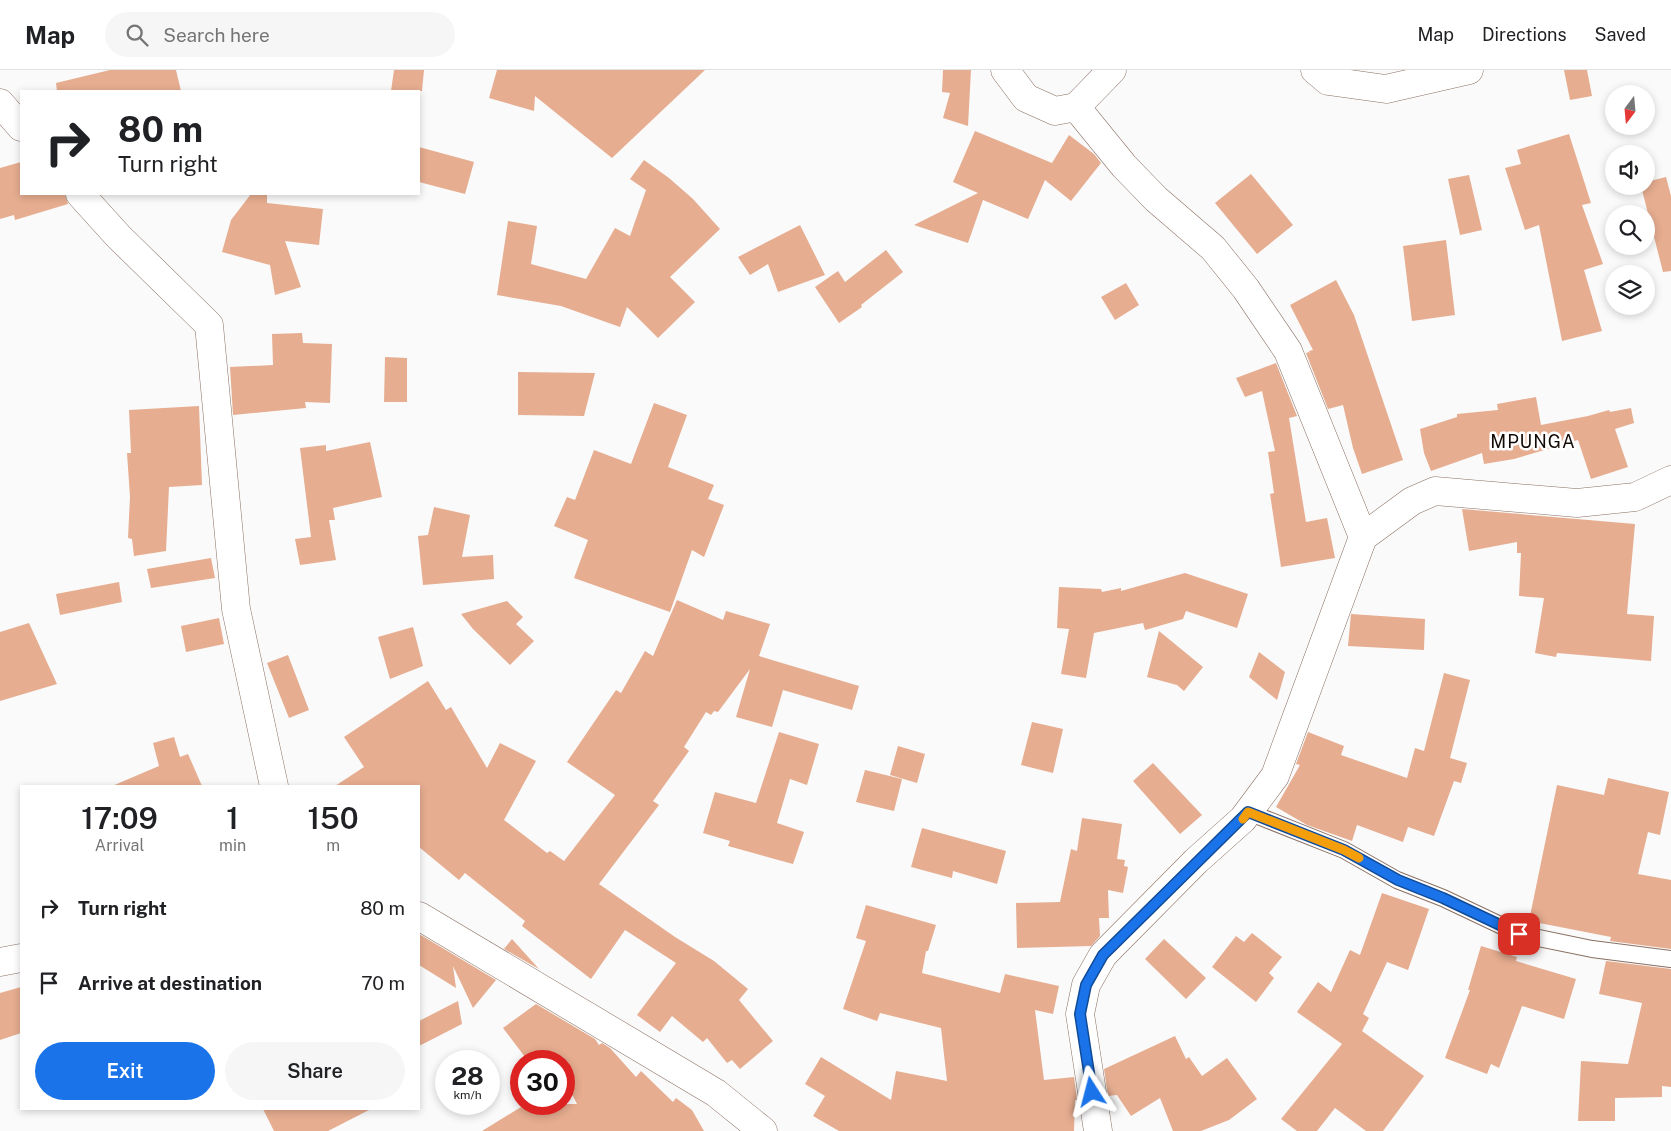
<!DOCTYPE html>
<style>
body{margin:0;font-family:"Public Sans",sans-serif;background:#f6f6f6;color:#202124;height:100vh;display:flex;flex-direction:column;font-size:19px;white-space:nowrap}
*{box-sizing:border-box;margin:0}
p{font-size:16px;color:#757577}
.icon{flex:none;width:28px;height:28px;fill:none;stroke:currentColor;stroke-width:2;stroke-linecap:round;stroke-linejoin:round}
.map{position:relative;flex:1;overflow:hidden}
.drawer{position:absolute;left:20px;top:715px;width:400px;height:325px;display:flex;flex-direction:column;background:#fff;border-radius:0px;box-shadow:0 2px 8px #0003}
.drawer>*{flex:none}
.guide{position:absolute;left:20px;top:20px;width:400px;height:105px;border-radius:0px;box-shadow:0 2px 8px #0003;background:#fff;color:#202124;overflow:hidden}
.needle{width:32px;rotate:196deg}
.tools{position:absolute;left:1605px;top:15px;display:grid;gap:10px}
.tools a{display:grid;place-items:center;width:50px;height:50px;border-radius:50%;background:#fff;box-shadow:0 2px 8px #0003;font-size:25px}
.speed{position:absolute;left:435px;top:980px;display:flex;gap:10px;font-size:25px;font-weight:700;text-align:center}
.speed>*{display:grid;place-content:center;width:65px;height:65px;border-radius:50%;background:#fff;box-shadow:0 2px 8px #0003;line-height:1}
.speed small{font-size:12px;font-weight:400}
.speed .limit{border:8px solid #d22;background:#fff;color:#111}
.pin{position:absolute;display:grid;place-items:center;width:42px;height:42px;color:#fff;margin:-21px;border-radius:10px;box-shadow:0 2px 8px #0006}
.me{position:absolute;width:55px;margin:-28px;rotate:351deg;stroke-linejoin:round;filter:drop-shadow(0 0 4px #0008)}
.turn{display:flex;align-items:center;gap:18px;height:105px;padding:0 15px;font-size:22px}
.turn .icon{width:65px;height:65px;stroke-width:2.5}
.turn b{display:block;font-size:35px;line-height:42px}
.eta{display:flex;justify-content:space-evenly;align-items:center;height:85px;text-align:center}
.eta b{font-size:30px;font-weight:600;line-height:35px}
.primary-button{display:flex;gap:10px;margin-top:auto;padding:10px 15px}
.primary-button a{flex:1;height:58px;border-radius:30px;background:#1a73e8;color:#fff;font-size:20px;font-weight:600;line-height:58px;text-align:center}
.primary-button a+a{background:#f6f6f6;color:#202124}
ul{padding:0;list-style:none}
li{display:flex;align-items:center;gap:15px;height:75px;padding:0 15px}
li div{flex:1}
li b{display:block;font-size:19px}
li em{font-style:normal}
header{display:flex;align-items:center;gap:30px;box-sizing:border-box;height:70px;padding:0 25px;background:#fff;border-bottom:1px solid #e0e0e0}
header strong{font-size:24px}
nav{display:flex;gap:28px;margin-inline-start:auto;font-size:18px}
.search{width:350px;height:45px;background:#f6f6f6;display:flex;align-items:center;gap:12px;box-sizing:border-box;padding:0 18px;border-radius:28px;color:#757577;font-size:19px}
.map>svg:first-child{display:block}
.building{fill:#e6ad90}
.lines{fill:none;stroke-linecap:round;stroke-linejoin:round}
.lane-casing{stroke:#8a7063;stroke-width:18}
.street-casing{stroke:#8a7063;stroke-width:29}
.lane{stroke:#fff;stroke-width:16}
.street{stroke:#fff;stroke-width:28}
.route-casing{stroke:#114b97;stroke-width:12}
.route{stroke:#1a73e8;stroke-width:9}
.slow{stroke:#f59e0b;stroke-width:9}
.labels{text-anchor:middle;stroke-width:5;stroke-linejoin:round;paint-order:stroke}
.quarter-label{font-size:18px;letter-spacing:1px;fill:#130a06;stroke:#fff}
</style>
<header>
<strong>Map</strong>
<div class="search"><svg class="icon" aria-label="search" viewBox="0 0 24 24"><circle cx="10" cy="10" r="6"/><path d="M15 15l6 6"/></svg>Search here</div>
<nav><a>Map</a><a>Directions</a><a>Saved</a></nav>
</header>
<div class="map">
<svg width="1671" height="1061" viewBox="0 0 1671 1061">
<rect width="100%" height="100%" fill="#fafafa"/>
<!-- building -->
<path class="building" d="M 110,0 L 176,0 L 181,21 L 57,21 L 56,13 Z
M 394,0 L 424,0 L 422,21 L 391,21 Z
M 497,0 L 705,0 L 612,88 L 535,26 L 534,41 L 489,28 Z
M 943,0 L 971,0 L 968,56 L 943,48 L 950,23 L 942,22 Z
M 1564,0 L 1587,0 L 1592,26 L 1570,30 Z
M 975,61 L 1052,93 L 1069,65 L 1094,84 L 1101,93 L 1071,131 L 1045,110 L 1028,149 L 983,130 L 968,173 L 914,155 L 978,123 L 953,112 Z
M 1569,64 L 1591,133 L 1582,135 L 1603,194 L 1584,200 L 1602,261 L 1562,271 L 1539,155 L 1525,160 L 1505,98 L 1521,94 L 1517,80 Z
M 419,77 L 474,92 L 465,124 L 419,112 Z
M 644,90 L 669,108 L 693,129 L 720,159 L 670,207 L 695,232 L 658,268 L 627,237 L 620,257 L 561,236 L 497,225 L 508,151 L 537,156 L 531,194 L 586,209 L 615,158 L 630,166 L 646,120 L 630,109 Z
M 21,92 L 21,124 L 65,124 L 68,134 L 15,150 L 14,145 L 0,149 L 0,98 Z
M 1251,104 L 1293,155 L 1257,184 L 1215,133 Z
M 1469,105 L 1482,160 L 1460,165 L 1448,109 Z
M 1666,107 L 1671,126 L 1671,201 L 1663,202 L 1641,116 L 1646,116 L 1646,112 Z
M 251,124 L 267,124 L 267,133 L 323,139 L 319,175 L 285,171 L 301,217 L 275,225 L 270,195 L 222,182 L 231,150 Z
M 800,155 L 825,205 L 778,222 L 768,194 L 750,205 L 738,187 Z
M 1446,170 L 1455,245 L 1412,251 L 1403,176 Z
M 886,180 L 903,202 L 861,235 L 862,237 L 839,253 L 815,217 L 838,201 L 845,212 Z
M 1336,210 L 1354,245 L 1403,390 L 1362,404 L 1353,378 L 1343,335 L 1328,339 L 1306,283 L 1309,282 L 1310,285 L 1309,281 L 1313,280 L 1290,235 Z
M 1126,213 L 1139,235 L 1115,250 L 1101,227 Z
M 302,263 L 303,273 L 332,274 L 330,333 L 305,332 L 306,338 L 233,345 L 230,297 L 273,295 L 272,264 Z
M 385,287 L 407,288 L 407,332 L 384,332 Z
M 1276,293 L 1297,346 L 1289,348 L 1306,452 L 1327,448 L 1335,488 L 1281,497 L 1270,424 L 1274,423 L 1268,382 L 1275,381 L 1262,321 L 1245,327 L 1236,308 Z
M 518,302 L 595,303 L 584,346 L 518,345 Z
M 1536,327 L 1541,355 L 1588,346 L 1609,340 L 1610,342 L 1631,338 L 1634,353 L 1615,359 L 1628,397 L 1591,409 L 1578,370 L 1514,389 L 1484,394 L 1482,383 L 1431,401 L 1424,383 L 1420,359 L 1457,347 L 1457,344 L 1498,340 L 1497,334 Z
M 654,333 L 687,345 L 668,397 L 714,415 L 708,429 L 724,435 L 704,487 L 692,480 L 670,542 L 574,508 L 588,470 L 554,456 L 567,427 L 575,430 L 594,380 L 631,394 Z
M 199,336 L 202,415 L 169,417 L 166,481 L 134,486 L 132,469 L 128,468 L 130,427 L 127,383 L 131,383 L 129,340 Z
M 370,372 L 382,427 L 333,438 L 335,450 L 329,450 L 336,490 L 300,495 L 295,469 L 311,467 L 300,378 L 326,375 L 326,381 Z
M 434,437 L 470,445 L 462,487 L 493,485 L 494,509 L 423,515 L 418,466 L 428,465 Z
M 1462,439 L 1635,454 L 1627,544 L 1654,546 L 1651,591 L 1557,583 L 1556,587 L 1535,583 L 1544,528 L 1519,526 L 1521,483 L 1517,483 L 1517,472 L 1469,481 Z
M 211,488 L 215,508 L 151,518 L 147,499 Z
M 1185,503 L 1248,524 L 1237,558 L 1186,541 L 1183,549 L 1145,560 L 1143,553 L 1094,563 L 1086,608 L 1061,604 L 1069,559 L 1057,558 L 1059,517 L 1101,519 L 1102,522 L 1121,518 L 1121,521 Z
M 119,512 L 122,532 L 60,545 L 56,524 Z
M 677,530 L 723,550 L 726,541 L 770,554 L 759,586 L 859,616 L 852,640 L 783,620 L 772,657 L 736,647 L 750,599 L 718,642 L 714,641 L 711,645 L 706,642 L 684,677 L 689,681 L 653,731 L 659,735 L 599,814 L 675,867 L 714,891 L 748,919 L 739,930 L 773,971 L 740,999 L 732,990 L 727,993 L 707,968 L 703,972 L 672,946 L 660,962 L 637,945 L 676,893 L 625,860 L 591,909 L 522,856 L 525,851 L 465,803 L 459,810 L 419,777 L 419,716 L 335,716 L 364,697 L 344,667 L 428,611 L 446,640 L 451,637 L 487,698 L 500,673 L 536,691 L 504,750 L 547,783 L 550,781 L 564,791 L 615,725 L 567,692 L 616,620 L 621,623 L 645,581 L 653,586 Z
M 507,531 L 523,547 L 516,554 L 534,571 L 510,595 L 473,559 L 461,544 Z
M 1351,544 L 1425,549 L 1424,580 L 1348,576 Z
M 219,548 L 224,574 L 186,582 L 181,556 Z
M 29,553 L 57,614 L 0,631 L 0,562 Z
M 413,557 L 423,596 L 390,609 L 378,567 Z
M 1159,561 L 1203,597 L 1184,621 L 1177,615 L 1147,607 Z
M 1259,582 L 1285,602 L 1277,630 L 1249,607 Z
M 288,585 L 309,640 L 289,648 L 267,593 Z
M 1444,603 L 1470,610 L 1450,688 L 1467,693 L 1461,713 L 1454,711 L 1434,766 L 1408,757 L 1403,772 L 1357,755 L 1352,771 L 1307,755 L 1276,737 L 1300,695 L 1296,694 L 1308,662 L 1344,676 L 1341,685 L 1407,708 L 1415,678 L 1424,681 Z
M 1032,652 L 1063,659 L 1053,703 L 1021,695 Z
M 779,662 L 819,674 L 807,715 L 790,709 L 777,753 L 804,762 L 793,794 L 728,776 L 730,771 L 703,763 L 715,722 L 756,733 Z
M 174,667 L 180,687 L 188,684 L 202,716 L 112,716 L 159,696 L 153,673 Z
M 898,676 L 925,684 L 917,713 L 890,705 Z
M 1153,693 L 1202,745 L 1180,764 L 1133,711 Z
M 865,700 L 902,709 L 894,741 L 856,732 Z
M 1608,708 L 1669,722 L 1660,765 L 1648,762 L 1638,804 L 1671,810 L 1671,879 L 1610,871 L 1611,867 L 1529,851 L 1557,715 L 1604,725 Z
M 1082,748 L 1122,754 L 1117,789 L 1125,790 L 1124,796 L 1128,797 L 1123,823 L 1108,820 L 1109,848 L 1099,848 L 1100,866 L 1091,876 L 1017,878 L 1016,833 L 1060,832 L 1071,779 L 1077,781 Z
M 922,758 L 1006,781 L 997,814 L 953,801 L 952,808 L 911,797 Z
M 1382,823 L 1429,839 L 1408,900 L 1387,892 L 1363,944 L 1369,948 L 1362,961 L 1424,1006 L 1383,1061 L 1366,1061 L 1335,1038 L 1317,1061 L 1297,1061 L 1281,1049 L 1342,974 L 1297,942 L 1318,912 L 1331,922 L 1350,880 L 1360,885 Z
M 866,835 L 936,855 L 928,881 L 926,881 L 922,903 L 1000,923 L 1005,904 L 1059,916 L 1053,944 L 1035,940 L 1044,1010 L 1074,1007 L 1077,1030 L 1075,1030 L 1074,1061 L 839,1061 L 813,1046 L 825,1026 L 805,1014 L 821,987 L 891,1030 L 896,1001 L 947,1011 L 941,958 L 880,943 L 877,951 L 843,939 L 866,871 L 856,868 Z
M 1252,863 L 1282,887 L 1269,903 L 1274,908 L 1256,932 L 1212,897 L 1236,866 L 1244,872 Z
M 419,864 L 496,910 L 473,938 L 453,896 L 456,918 L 419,895 Z
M 512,869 L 539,899 L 504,879 Z
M 1164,869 L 1206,908 L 1186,929 L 1145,889 Z
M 1481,876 L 1517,887 L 1516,891 L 1576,909 L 1564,949 L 1522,936 L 1499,998 L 1491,994 L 1487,1004 L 1445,988 L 1470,920 L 1468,920 Z
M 1606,891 L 1671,899 L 1671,1017 L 1662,1016 L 1662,1027 L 1615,1028 L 1615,1051 L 1578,1051 L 1581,991 L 1628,994 L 1642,933 L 1599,924 Z
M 21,917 L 21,963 L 0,970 L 0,923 Z
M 458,931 L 462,954 L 419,976 L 419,951 Z
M 536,934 L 595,969 L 599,975 L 602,973 L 610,978 L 636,1007 L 641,1001 L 673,1032 L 676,1028 L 692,1040 L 704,1061 L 482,1061 L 526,1034 L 577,1034 L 564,1009 L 564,991 L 528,991 L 503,958 Z
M 1175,966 L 1186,989 L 1189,987 L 1202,1006 L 1227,988 L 1257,1029 L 1229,1050 L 1201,1061 L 1173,1061 L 1160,1028 L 1131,1046 L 1117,1025 L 1108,1026 L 1104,999 Z
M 263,1039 L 371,1039 L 328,1061 L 274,1061 Z"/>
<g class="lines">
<!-- lane casing -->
<g class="lane-casing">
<path id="lane" d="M 1248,742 L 1344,780 L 1397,810 L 1443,828 L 1519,864 L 1592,879 L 1671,889"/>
</g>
<!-- street casing -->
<g class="street-casing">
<path id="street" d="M 1005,0 L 1026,28 L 1055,41 L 1076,37 L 1112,0
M 1315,0 L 1328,11 L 1386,19 L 1469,0
M 0,33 L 21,57
M 1076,37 L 1124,96 L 1156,129 L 1213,178 L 1246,219 L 1288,281 L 1363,467
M 80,124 L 118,166 L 209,255 L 236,539 L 274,716
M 419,846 L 716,1023 L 763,1061
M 0,892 L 21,888
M 1098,1061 L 1080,944 L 1086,915 L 1103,885 L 1196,791 L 1243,749 L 1275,706 L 1363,467 L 1412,431 L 1435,421 L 1577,433 L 1635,427 L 1671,410"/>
</g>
<!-- lane -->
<use href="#lane" class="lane"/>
<!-- street -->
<use href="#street" class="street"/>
</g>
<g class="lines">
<!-- route casing -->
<g class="route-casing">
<path id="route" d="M 1092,1022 L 1080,944 L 1086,915 L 1103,885 L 1248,742 L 1344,780 L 1398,810 L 1443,828 L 1519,864"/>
</g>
<!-- route -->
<use href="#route" class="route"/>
<!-- slow -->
<path class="slow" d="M 1243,749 L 1248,742 L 1344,780 L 1359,788"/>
</g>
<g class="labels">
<!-- quarter labels -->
<g class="quarter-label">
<text x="1533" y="378">MPUNGA</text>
</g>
</g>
</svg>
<div class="tools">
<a><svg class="needle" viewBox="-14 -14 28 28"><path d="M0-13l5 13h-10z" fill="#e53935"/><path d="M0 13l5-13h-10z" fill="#757577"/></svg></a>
<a><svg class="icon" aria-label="sound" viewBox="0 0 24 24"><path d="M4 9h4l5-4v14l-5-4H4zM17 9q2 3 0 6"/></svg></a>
<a><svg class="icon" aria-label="search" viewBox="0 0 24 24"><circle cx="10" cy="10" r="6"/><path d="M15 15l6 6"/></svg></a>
<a><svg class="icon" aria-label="layers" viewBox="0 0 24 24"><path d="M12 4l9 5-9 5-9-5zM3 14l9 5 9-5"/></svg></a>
</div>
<div class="speed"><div>28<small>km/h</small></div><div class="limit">30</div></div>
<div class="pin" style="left:1519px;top:864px;background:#d93025"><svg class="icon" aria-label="arrive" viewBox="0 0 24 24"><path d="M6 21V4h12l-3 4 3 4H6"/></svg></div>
<svg class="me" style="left:1092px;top:1022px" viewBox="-20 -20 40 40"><path d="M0-17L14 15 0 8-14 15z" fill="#1a73e8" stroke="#fff" stroke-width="4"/></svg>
<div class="guide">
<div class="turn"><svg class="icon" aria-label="right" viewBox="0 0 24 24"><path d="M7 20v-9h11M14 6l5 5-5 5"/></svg><div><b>80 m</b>Turn right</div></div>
</div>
<section class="drawer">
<div class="eta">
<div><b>17:09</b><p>Arrival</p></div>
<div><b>1</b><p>min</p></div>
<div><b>150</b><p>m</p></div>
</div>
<ul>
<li><svg class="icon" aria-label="right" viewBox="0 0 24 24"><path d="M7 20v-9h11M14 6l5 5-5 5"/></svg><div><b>Turn right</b></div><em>80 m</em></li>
<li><svg class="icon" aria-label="arrive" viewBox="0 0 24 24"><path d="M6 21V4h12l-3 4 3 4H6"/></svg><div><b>Arrive at destination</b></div><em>70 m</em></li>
</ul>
<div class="primary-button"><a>Exit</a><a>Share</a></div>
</section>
</div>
